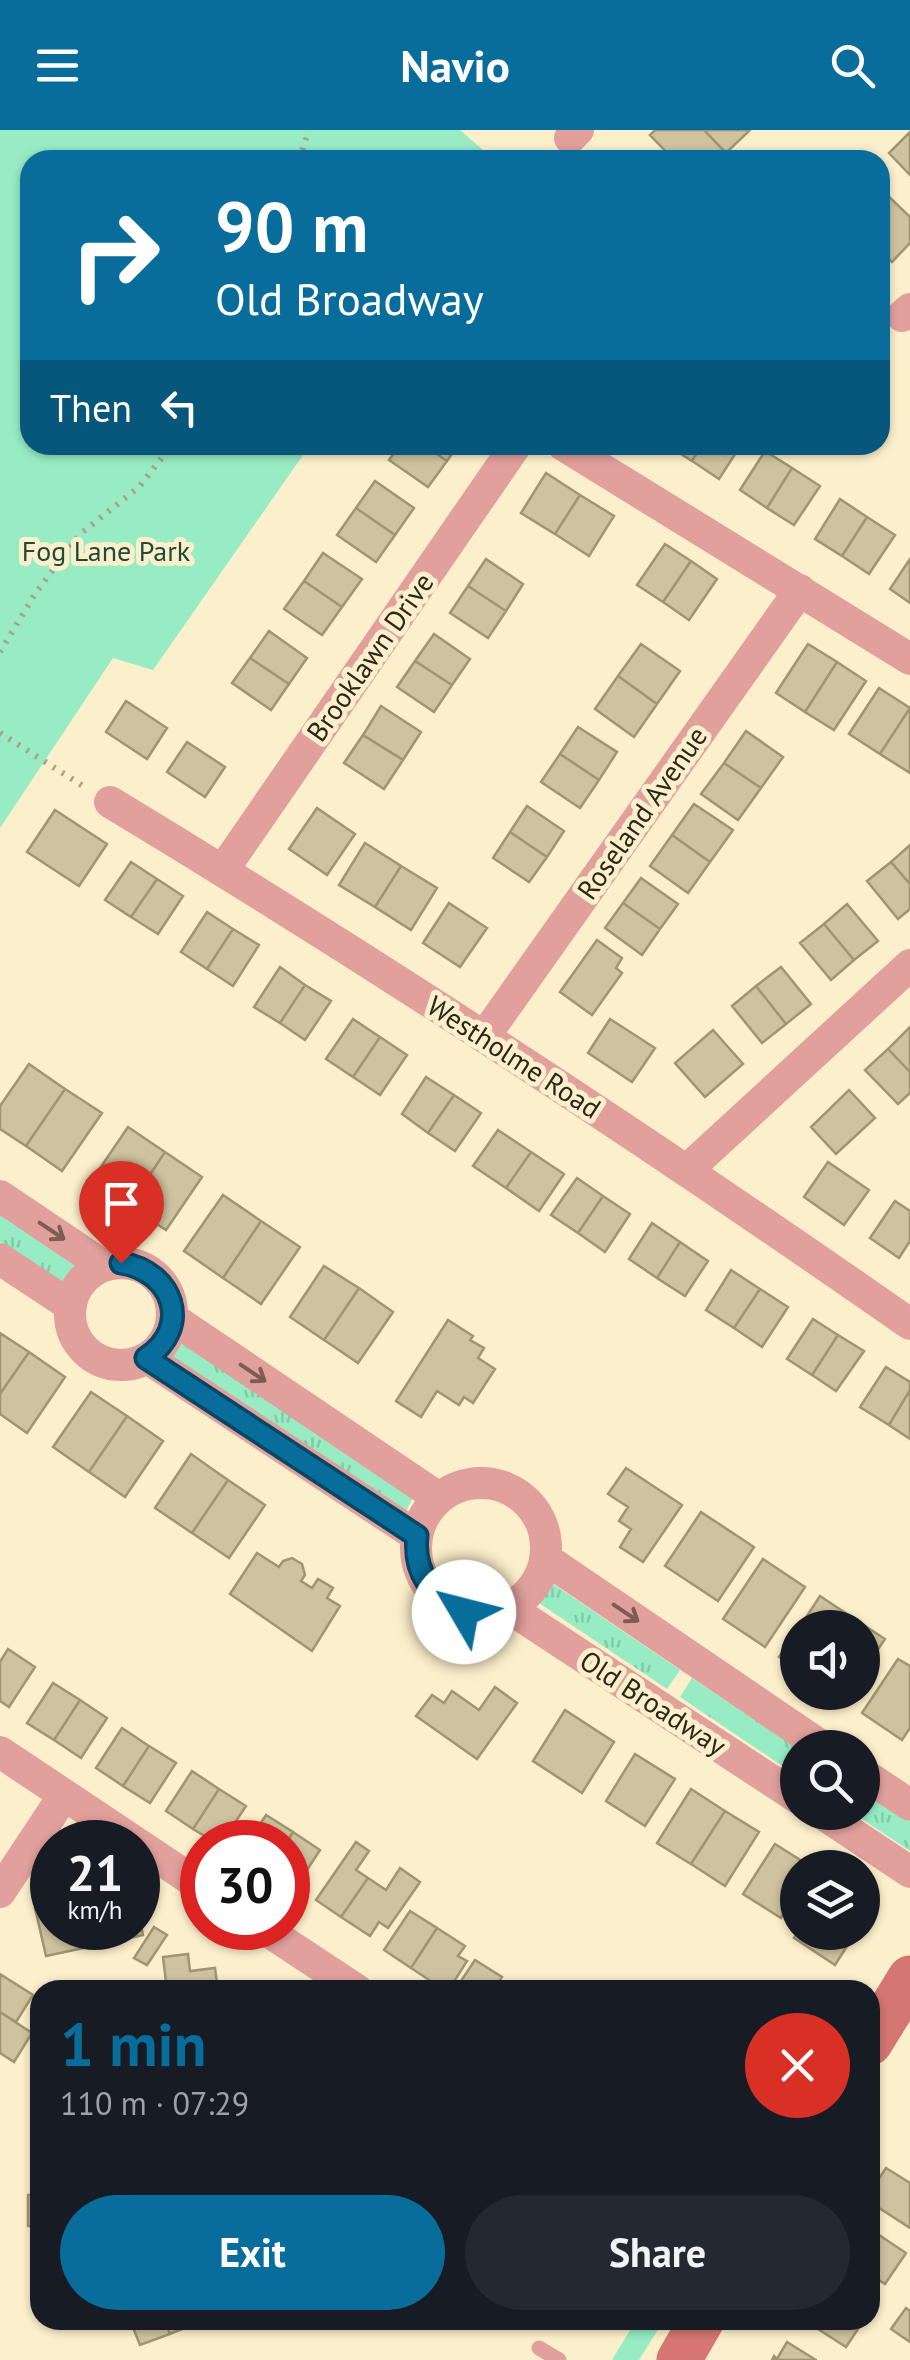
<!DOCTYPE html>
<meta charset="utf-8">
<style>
body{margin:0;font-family:"PT Sans",sans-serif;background:#242831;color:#f1f3f6;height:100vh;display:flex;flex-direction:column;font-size:38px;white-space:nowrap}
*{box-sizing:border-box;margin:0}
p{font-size:32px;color:#9ea1a6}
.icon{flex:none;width:55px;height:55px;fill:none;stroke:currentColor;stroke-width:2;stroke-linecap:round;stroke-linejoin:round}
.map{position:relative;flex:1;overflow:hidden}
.side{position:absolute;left:30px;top:1850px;width:850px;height:350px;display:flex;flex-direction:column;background:#171b24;border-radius:30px;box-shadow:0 2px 8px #0004}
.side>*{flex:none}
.top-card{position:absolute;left:20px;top:20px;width:870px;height:305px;border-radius:30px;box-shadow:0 2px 8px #0004;background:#086d9a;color:#fff;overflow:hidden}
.controls{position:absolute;left:780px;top:1480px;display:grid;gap:20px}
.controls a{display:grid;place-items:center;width:100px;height:100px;border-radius:50%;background:#171b24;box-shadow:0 2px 8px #0004;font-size:50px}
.speed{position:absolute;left:30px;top:1690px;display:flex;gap:20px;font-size:50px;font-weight:700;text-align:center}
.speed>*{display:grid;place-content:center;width:130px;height:130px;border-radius:50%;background:#171b24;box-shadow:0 2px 8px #0004;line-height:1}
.speed small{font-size:25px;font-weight:400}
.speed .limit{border:15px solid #d22;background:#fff;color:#111}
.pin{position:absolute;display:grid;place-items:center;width:85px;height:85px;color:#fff;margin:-102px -42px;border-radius:50% 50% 50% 0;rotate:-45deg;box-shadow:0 0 10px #0007}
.pin .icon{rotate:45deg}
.me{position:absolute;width:110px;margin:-55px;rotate:307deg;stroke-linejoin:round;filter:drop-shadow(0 0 8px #0008)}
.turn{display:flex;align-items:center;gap:35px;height:210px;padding:0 30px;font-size:45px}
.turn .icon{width:130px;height:130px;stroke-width:2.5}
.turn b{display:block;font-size:70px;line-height:85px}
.then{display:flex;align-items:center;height:95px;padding:0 30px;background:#0003;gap:20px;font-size:38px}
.round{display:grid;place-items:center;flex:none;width:105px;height:105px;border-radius:52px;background:#242831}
.head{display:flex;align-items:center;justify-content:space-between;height:170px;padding:0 30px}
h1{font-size:60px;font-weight:800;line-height:75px;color:#086d9a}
.cta{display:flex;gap:20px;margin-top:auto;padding:20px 30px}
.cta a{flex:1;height:115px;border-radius:60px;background:#086d9a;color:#fff;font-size:40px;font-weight:800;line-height:115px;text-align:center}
.cta a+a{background:#242831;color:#f1f3f6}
header{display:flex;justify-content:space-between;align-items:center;height:130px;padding:0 30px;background:#086d9a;color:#fff;font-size:45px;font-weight:800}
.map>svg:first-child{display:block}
.grass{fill:url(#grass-tufts)}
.park{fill:#97ecc4}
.building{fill:#cfc39f;stroke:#a09572;stroke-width:2.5}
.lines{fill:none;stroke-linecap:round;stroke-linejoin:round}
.path{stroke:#aba185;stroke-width:6;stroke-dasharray:2.5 8;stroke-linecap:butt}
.service{stroke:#e1a09c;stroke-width:15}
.minor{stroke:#e1a09c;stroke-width:32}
.secondary{stroke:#d57672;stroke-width:45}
.oneway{stroke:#7d5d53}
.route-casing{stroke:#054764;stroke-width:25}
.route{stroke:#086d9a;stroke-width:18}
.labels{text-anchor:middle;stroke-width:10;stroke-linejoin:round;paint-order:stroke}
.park-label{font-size:28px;fill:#1f4a37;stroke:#fcefcb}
.street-label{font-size:28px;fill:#2b2618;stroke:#fcefcb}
</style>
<header><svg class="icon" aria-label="menu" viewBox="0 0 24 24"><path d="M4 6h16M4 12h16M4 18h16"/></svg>Navio<svg class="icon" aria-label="search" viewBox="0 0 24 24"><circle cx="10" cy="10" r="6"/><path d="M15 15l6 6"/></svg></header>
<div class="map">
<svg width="910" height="2230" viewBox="0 0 910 2230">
<defs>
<pattern id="grass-tufts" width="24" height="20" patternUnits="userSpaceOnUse" patternTransform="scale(2.5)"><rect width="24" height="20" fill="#97ecc4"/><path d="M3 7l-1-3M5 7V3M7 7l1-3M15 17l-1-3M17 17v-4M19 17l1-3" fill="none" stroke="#82caa8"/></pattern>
</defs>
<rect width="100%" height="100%" fill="#fcefcb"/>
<!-- grass -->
<path class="grass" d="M 0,1084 L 83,1138 L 66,1156 L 0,1112 Z
M 182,1204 L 416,1362 L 405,1383 L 170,1226 Z
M 546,1449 L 680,1540 L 667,1559 L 533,1469 Z
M 692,1548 L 797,1618 L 797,1646 L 680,1567 Z
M 863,1661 L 910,1692 L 910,1721 L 853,1683 L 862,1682 Z
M 636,2190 L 664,2190 L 639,2230 L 612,2230 Z"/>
<!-- park -->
<path class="park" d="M 0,0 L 460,0 L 492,28 L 30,30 L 30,315 L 310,315 L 153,540 L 113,528 L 0,698 Z"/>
<!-- building -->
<path class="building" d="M 655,0 L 704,0 L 726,23 L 718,30 L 674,30 L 650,5 Z
M 704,0 L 750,0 L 726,23 Z
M 910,2 L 910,45 L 889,23 Z
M 880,58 L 910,87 L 910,113 L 892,132 L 880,121 Z
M 400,315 L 424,315 L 447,331 L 428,357 L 389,330 Z
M 424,315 L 458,315 L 447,331 Z
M 667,315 L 702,315 L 692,331 Z
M 702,315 L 741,315 L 719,349 L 692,331 Z
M 765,321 L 792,338 L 767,378 L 740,360 Z
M 792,338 L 820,356 L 794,395 L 767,378 Z
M 546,343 L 580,365 L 555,404 L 521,383 Z
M 375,351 L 414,378 L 395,405 L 356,378 Z
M 580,365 L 614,386 L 589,426 L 555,404 Z
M 840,369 L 867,387 L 842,426 L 815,409 Z
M 356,378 L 395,405 L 376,432 L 337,405 Z
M 867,387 L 895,405 L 869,444 L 842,426 Z
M 665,414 L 691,431 L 663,472 L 637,455 Z
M 323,423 L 362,449 L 342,477 L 304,451 Z
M 486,429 L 523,454 L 506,481 L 468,456 Z
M 910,429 L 910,473 L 890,459 Z
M 691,431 L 717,449 L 689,490 L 663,472 Z
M 304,451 L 342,477 L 322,505 L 284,479 Z
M 468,456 L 506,481 L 488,508 L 450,483 Z
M 269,501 L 307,528 L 289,554 L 250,528 Z
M 434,504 L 470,529 L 452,555 L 415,531 Z
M 641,514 L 680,541 L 657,574 L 618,546 Z
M 808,514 L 837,532 L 805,582 L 776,563 Z
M 250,528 L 289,554 L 271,580 L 232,553 Z
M 415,531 L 452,555 L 434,582 L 397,557 Z
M 837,532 L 866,551 L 834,600 L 805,582 Z
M 618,546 L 657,574 L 634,607 L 595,579 Z
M 879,558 L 910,578 L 880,624 L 849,604 Z
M 126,571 L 167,598 L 147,629 L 106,602 Z
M 381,576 L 421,602 L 403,630 L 363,605 Z
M 910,578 L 910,643 L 880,624 Z
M 578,597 L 617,622 L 599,650 L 560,624 Z
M 746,601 L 783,627 L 761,658 L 724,633 Z
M 363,605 L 403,630 L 384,659 L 344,633 Z
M 187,612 L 225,637 L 205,667 L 167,642 Z
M 560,624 L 599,650 L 580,678 L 541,652 Z
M 724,633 L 761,658 L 738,690 L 701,664 Z
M 694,674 L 733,700 L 710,732 L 672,705 Z
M 527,676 L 564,701 L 547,727 L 510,702 Z
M 317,678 L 355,704 L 327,745 L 289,719 Z
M 55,680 L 107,714 L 79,756 L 27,722 Z
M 510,702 L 547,727 L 529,752 L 493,728 Z
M 672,705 L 710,732 L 688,763 L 650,736 Z
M 365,713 L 401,736 L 375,777 L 339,755 Z
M 910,715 L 910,754 L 891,732 Z
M 131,732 L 157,749 L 131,787 L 105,770 Z
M 891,732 L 910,754 L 910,779 L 898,789 L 867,751 Z
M 401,736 L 437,758 L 411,800 L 375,777 Z
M 641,748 L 678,774 L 660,799 L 623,773 Z
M 157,749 L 183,766 L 158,804 L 131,787 Z
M 449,773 L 487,798 L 460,837 L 423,813 Z
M 623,773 L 660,799 L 642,825 L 605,798 Z
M 847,774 L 878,811 L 854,830 L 824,794 Z
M 207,782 L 233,799 L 207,839 L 181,822 Z
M 824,794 L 854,830 L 831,850 L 800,813 Z
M 233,799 L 259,815 L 233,856 L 207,839 Z
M 597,810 L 622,828 L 616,838 L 622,843 L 592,885 L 560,862 Z
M 280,837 L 305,855 L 280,893 L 254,877 Z
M 781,837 L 811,874 L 786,894 L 756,856 Z
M 305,855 L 331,871 L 305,910 L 280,893 Z
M 756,856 L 786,894 L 762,913 L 732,876 Z
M 353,889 L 380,907 L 353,947 L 326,929 Z
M 610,889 L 655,918 L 632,952 L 588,923 Z
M 910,897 L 910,942 L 888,919 Z
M 713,900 L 743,934 L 705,967 L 675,933 Z
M 380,907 L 407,925 L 380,965 L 353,947 Z
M 888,919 L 910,942 L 910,963 L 898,974 L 865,940 Z
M 29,934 L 65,959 L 26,1016 L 0,999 L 0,976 Z
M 426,947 L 454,965 L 428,1003 L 402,984 Z
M 65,959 L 102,983 L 62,1041 L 26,1016 Z
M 849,960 L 875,988 L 836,1024 L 811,997 Z
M 454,965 L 481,983 L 455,1021 L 428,1003 Z
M 128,997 L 165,1022 L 129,1076 L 92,1050 Z
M 498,1000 L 531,1022 L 506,1058 L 473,1036 Z
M 165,1022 L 202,1047 L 166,1100 L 129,1076 Z
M 531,1022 L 564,1044 L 539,1081 L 506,1058 Z
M 828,1032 L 869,1060 L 844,1095 L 804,1067 Z
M 577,1048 L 603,1066 L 578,1103 L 551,1085 Z
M 223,1065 L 261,1091 L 223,1148 L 184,1121 Z
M 603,1066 L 630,1084 L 605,1122 L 578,1103 Z
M 895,1071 L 910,1081 L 910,1111 L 899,1128 L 870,1108 Z
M 261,1091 L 300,1117 L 261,1174 L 223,1148 Z
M 652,1093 L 680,1112 L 657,1148 L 629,1129 Z
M 680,1112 L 708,1131 L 685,1166 L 657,1148 Z
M 324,1136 L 359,1158 L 324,1210 L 290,1187 Z
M 731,1140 L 760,1159 L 734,1198 L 706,1180 Z
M 359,1158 L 393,1182 L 358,1233 L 324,1210 Z
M 760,1159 L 788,1177 L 762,1217 L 734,1198 Z
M 813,1189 L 838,1205 L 812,1245 L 787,1229 Z
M 448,1190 L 473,1206 L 470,1210 L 484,1218 L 478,1228 L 495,1239 L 473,1273 L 464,1267 L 459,1275 L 437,1261 L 421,1287 L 396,1271 Z
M 0,1203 L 29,1222 L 0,1264 Z
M 838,1205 L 864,1221 L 836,1261 L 812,1245 Z
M 29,1222 L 65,1247 L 27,1303 L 0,1284 L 0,1264 Z
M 886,1237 L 910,1252 L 910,1260 L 889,1295 L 860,1277 Z
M 910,1260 L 910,1309 L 889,1295 Z
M 91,1262 L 127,1286 L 89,1342 L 53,1317 Z
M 127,1286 L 163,1311 L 125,1367 L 89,1342 Z
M 191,1324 L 228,1350 L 192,1403 L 155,1378 Z
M 626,1338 L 682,1375 L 643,1432 L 620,1417 L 631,1399 L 619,1391 L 628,1377 L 608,1364 Z
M 228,1350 L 265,1375 L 229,1428 L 192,1403 Z
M 701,1382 L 754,1417 L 718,1471 L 665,1436 Z
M 257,1423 L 279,1437 L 283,1431 L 292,1428 L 302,1434 L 305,1445 L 301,1451 L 312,1458 L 318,1449 L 333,1458 L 327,1468 L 340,1476 L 312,1521 L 230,1464 Z
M 763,1429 L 805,1457 L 765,1517 L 723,1489 Z
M 820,1466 L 853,1488 L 846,1498 L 799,1498 Z
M 853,1488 L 885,1509 L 862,1543 L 862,1498 L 846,1498 Z
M 798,1500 L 798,1539 L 779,1527 Z
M 8,1519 L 35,1537 L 9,1577 L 0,1571 L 0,1532 Z
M 898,1529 L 910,1536 L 910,1598 L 902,1610 L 862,1583 Z
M 53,1553 L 80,1570 L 54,1610 L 27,1593 Z
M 495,1557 L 517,1573 L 477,1629 L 416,1586 L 432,1565 L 444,1573 L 452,1561 L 479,1580 Z
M 80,1570 L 107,1588 L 81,1628 L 54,1610 Z
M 565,1580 L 614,1612 L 582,1663 L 533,1631 Z
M 122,1598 L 149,1616 L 123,1656 L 96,1638 Z
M 149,1616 L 176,1633 L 150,1673 L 123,1656 Z
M 635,1624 L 675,1649 L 645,1696 L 606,1671 Z
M 192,1641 L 219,1659 L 193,1699 L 166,1681 Z
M 219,1659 L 246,1676 L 222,1712 L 215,1712 L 193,1699 Z
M 691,1659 L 725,1681 L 691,1734 L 657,1713 Z
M 725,1681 L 759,1702 L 725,1756 L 691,1734 Z
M 266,1685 L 293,1702 L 287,1712 L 248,1712 Z
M 293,1702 L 320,1720 L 294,1760 L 288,1756 L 287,1712 Z
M 356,1712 L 369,1721 L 356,1740 L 368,1748 L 341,1787 L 316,1770 Z
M 775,1714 L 813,1738 L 798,1738 L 798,1762 L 781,1788 L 743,1764 Z
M 400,1738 L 420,1752 L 388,1798 L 379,1792 L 370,1806 L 341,1787 L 368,1748 L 386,1760 Z
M 52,1774 L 52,1798 L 89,1798 L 93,1816 L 46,1826 L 35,1778 Z
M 138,1781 L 143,1805 L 93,1816 L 89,1798 L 138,1798 Z
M 410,1781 L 437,1798 L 411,1838 L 384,1820 Z
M 154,1797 L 167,1805 L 147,1835 L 134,1828 Z
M 437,1798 L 465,1816 L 458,1826 L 467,1831 L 450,1858 L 440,1852 L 438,1856 L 411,1838 Z
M 798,1802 L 856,1802 L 835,1835 L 794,1808 Z
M 188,1824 L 190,1841 L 215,1838 L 218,1860 L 167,1860 L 163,1827 Z
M 475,1830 L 502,1847 L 494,1860 L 455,1860 Z
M 0,1844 L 33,1865 L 16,1892 L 0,1882 Z
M 0,1882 L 32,1903 L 14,1932 L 0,1923 Z
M 886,2038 L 910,2053 L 910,2098 L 870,2072 L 870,2062 Z
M 28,2065 L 40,2065 L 40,2096 L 28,2096 Z
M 870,2099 L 906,2123 L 885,2154 L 870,2144 Z
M 906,2178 L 910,2181 L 910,2212 L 891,2199 Z
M 130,2190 L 164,2190 L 170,2204 L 140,2215 Z
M 164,2190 L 199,2190 L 200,2192 L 170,2204 Z
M 804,2190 L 864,2190 L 846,2217 Z
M 787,2212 L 816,2230 L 817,2230 L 772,2230 L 774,2226 L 777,2229 Z"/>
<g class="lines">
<!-- path -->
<path class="path" d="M 299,30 L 309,0
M 0,522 L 35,464 L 80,404 L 139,357 L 172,315
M 0,603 L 83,656"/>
<!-- service -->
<path class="service" d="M 539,2218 L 559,2230"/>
<!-- minor -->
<path class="minor" d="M 570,8 L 578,0
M 902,186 L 910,179
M 563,315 L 910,529
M 110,672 C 383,837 649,1012 910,1194
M 223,740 L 516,315
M 484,907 L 800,460
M 688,1039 L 910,835
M 0,1066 L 104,1136
M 0,1129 L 71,1176
M70 1184a51 51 0 1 1 102 0a51 51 0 1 1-102 0Z
M 172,1188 L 439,1368
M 147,1228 L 417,1406
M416 1418a65 65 0 1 1 130 0a65 65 0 1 1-130 0Z
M 546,1429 L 824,1618
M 509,1478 L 798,1668
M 0,1622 L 135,1712
M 862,1643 L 910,1675
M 820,1682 L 910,1742
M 138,1714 L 202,1757
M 0,1762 L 64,1665
M 263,1798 L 357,1860"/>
<!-- secondary -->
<path class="secondary" d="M 870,1913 L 910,1848
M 679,2230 L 702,2190"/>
</g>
<!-- one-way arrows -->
<defs><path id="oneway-shaft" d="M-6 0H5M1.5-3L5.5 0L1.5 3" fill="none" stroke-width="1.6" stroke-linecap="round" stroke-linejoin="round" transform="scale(2.5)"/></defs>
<g class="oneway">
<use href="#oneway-shaft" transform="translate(52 1101) rotate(34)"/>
<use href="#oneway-shaft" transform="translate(253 1243) rotate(34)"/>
<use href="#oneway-shaft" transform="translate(626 1483) rotate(34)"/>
</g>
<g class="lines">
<!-- route casing -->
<g class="route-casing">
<path id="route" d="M 121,1133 C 173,1141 193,1197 146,1228 L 417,1406 C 413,1443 432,1467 464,1482"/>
</g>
<!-- route -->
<use href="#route" class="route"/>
</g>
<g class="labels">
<!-- park labels -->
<g class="park-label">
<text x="106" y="431">Fog Lane Park</text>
</g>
<!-- street labels -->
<g class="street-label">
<text transform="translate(370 527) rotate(-55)" y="10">Brooklawn Drive</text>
<text transform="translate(642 683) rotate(-55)" y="10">Roseland Avenue</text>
<text transform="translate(514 927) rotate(33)" y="10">Westholme Road</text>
<text transform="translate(653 1573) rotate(33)" y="10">Old Broadway</text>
</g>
</g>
</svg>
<div class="controls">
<a><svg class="icon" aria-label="sound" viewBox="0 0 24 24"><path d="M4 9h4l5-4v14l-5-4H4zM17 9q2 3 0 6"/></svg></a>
<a><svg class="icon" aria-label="search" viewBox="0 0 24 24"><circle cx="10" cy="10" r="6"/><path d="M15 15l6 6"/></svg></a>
<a><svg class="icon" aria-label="layers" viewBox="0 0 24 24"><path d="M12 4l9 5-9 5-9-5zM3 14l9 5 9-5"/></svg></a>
</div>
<div class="speed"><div>21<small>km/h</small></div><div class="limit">30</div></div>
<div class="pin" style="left:121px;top:1133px;background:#d93025"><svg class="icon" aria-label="arrive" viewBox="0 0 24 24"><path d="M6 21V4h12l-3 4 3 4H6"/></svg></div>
<svg class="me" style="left:464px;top:1482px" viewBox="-20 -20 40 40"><circle r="19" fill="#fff"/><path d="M0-13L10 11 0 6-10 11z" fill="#086d9a"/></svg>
<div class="top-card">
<div class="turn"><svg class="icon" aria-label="right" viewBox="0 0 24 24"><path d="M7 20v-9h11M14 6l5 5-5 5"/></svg><div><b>90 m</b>Old Broadway</div></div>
<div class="then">Then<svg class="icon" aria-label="left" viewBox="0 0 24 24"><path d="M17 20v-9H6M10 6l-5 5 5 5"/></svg></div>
</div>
<section class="side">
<div class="head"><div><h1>1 min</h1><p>110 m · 07:29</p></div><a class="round" style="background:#d93025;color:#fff"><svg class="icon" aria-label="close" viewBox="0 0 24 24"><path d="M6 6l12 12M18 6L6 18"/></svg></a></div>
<div class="cta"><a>Exit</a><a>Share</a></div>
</section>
</div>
